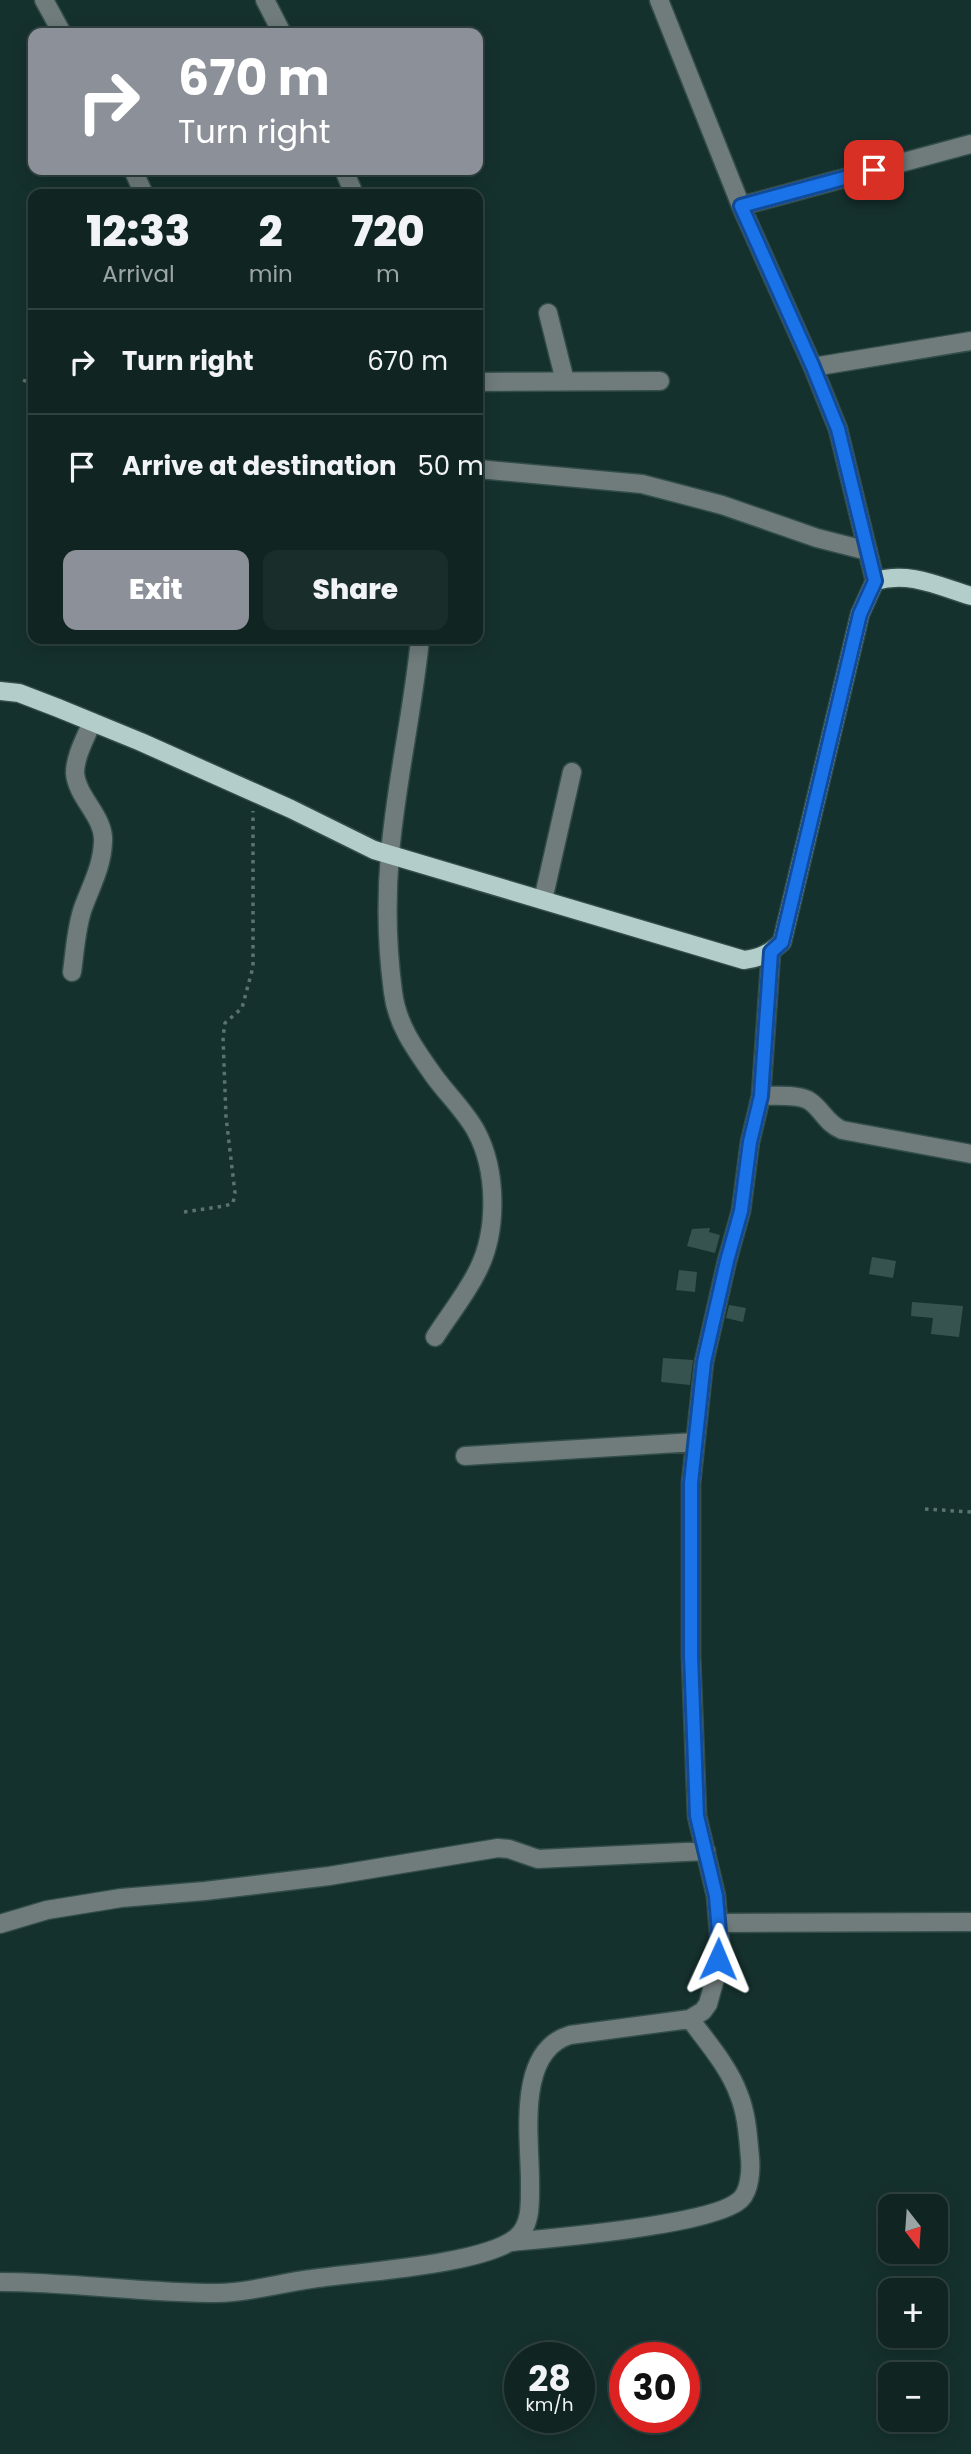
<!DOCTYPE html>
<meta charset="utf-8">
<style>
body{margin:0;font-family:Poppins,sans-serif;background:#192d2a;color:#f1f3f6;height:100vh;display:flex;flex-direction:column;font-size:26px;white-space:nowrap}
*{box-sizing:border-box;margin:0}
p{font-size:23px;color:#9ca5a5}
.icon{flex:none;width:38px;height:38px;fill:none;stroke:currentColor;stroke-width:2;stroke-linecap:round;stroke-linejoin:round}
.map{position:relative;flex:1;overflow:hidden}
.panel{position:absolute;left:28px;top:189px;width:455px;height:455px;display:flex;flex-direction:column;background:#102522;border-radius:14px;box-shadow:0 4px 18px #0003,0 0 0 2px #304240}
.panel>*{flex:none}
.top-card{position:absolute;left:28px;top:28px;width:455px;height:147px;border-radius:14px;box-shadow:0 4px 18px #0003,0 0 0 2px #304240;background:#8c9099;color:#fff;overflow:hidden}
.needle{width:46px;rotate:163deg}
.controls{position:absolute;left:878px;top:2194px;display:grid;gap:14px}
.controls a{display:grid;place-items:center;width:70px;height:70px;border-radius:14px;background:#102522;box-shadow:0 4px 18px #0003,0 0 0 2px #304240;font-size:35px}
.speed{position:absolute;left:504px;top:2342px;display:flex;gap:14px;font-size:35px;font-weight:700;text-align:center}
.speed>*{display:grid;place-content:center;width:91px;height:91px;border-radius:50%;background:#102522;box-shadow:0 4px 18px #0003,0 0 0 2px #304240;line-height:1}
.speed small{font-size:18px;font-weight:400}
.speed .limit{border:10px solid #d22;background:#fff;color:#111}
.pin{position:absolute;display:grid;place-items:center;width:60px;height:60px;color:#fff;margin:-30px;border-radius:14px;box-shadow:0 4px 10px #0006}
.me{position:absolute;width:77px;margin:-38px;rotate:1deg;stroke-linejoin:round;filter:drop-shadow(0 0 5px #0008)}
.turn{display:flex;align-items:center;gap:24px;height:147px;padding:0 35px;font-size:32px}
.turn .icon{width:91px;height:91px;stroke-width:2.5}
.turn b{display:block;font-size:49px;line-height:60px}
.eta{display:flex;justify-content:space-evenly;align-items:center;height:119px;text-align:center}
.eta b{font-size:42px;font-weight:800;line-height:49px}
.primary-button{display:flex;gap:14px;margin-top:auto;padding:14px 35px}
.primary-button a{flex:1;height:80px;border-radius:14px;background:#8c9099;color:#fff;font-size:28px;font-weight:800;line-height:80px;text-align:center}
.primary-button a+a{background:#192d2a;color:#f1f3f6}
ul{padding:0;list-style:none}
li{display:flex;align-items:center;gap:21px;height:105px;padding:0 35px;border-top:2px solid #304240}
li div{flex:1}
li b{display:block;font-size:26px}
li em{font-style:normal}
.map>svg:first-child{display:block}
.building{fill:#365350}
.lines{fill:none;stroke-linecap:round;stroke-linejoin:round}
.minor-casing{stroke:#324d4a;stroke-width:21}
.major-casing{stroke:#324d4a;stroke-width:21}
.path{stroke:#5b7370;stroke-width:3.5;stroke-dasharray:3.5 5;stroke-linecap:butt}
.minor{stroke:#6f7c7b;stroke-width:18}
.major{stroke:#b3ceca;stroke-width:18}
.route-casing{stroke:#114b97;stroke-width:18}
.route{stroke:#1a73e8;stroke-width:12}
</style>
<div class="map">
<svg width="971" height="2454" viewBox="0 0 971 2454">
<rect width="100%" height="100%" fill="#15312e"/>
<!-- building -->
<path class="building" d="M 710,1228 L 709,1232 L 720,1235 L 715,1253 L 687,1246 L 692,1229 Z
M 872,1257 L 896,1261 L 893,1278 L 869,1274 Z
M 679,1270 L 697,1272 L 695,1292 L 676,1290 Z
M 912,1302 L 963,1306 L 959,1337 L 931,1334 L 933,1318 L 911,1316 Z
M 729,1305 L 746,1308 L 743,1322 L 726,1318 Z
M 663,1358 L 693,1360 L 690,1385 L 661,1382 Z"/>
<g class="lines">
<!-- minor casing -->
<g class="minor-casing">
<path id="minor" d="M 44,0 L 62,33
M 265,0 L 282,33
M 659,0 L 741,206 L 813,367 L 838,429 L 875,581
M 133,170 L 144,194
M 344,170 L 354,194
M 741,206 L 971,144
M 548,313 L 565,381
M 813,367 L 971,341
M 478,382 L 660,381
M 478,469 L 642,484 L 722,505 L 817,538 L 868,551
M 420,639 C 413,711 396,782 390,854 C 386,899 387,947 393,992 C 397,1025 415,1049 434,1076 C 447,1094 465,1111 476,1131 C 497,1170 498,1230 478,1270 C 467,1293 449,1315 435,1337
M 543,900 L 572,772
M 72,972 C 75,951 76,928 83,908 C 91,886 102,867 103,842 C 105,817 77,798 75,773 C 75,756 86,737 92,722
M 761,1096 C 774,1096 796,1094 808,1100 C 822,1108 825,1123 842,1130 L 971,1154
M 465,1456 L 695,1442
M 718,1923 L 971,1922
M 0,1924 L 47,1910 L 121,1898 L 205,1891 L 329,1876 L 498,1848 L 509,1849 L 538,1859 L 706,1851
M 510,2242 C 552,2238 716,2225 741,2199 C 750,2190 751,2170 750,2158 C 748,2137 747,2115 739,2095 C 729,2067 707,2042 690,2019
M 0,2282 C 72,2282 144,2293 217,2293 C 248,2293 280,2283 311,2279 C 357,2272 485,2265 517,2237 C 531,2225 530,2204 530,2187 C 531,2142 514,2052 570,2035 L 690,2019 L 703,2011 L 708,2004 L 716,1975 L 720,1944 L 716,1896 L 697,1816 L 691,1656 L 691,1483 L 704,1362 L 727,1261 L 741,1211 L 750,1142 L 761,1096 L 771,952"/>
</g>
<!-- major casing -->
<g class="major-casing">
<path id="major" d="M 0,691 L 19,693 L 58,708 L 141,742 L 291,809 L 374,850 L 744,960 C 760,958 769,954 782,942 L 860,614 L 875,581 C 910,571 938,586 971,596"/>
</g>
<!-- path -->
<path class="path" d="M 23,380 L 33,384
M 184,1212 L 225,1206 L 233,1203 L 235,1193 L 226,1117 L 223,1037 L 225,1023 L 242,1008 L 253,967 L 253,811
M 925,1509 L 971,1512"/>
<!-- minor -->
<use href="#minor" class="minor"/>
<!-- major -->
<use href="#major" class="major"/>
</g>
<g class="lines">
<!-- route casing -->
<g class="route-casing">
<path id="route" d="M 718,1959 L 720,1944 L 716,1896 L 697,1816 L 691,1656 L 691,1483 L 704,1362 L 727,1261 L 741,1211 L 750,1142 L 761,1096 L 771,952 L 782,942 L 860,614 L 875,581 L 838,429 L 813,367 L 741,206 L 874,170"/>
</g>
<!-- route -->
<use href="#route" class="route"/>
</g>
</svg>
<div class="controls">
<a><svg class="needle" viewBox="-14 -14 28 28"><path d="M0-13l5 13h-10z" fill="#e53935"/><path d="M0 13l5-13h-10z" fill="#9ca5a5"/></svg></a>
<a>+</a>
<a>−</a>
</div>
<div class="speed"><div>28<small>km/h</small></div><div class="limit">30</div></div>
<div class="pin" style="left:874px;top:170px;background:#d93025"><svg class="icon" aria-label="arrive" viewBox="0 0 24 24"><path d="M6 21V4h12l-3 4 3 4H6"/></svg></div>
<svg class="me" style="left:718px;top:1959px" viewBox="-20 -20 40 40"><path d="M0-17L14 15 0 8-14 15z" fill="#1a73e8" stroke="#fff" stroke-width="4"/></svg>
<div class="top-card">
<div class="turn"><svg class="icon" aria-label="right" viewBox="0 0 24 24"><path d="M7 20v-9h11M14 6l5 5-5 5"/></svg><div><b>670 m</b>Turn right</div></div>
</div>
<section class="panel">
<div class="eta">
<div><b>12:33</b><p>Arrival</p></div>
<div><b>2</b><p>min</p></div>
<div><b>720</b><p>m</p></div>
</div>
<ul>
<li><svg class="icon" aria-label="right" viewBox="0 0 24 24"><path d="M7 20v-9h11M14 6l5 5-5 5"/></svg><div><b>Turn right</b></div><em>670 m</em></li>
<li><svg class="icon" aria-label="arrive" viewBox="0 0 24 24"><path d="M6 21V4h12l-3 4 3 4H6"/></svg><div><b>Arrive at destination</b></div><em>50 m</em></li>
</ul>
<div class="primary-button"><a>Exit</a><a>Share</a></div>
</section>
</div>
